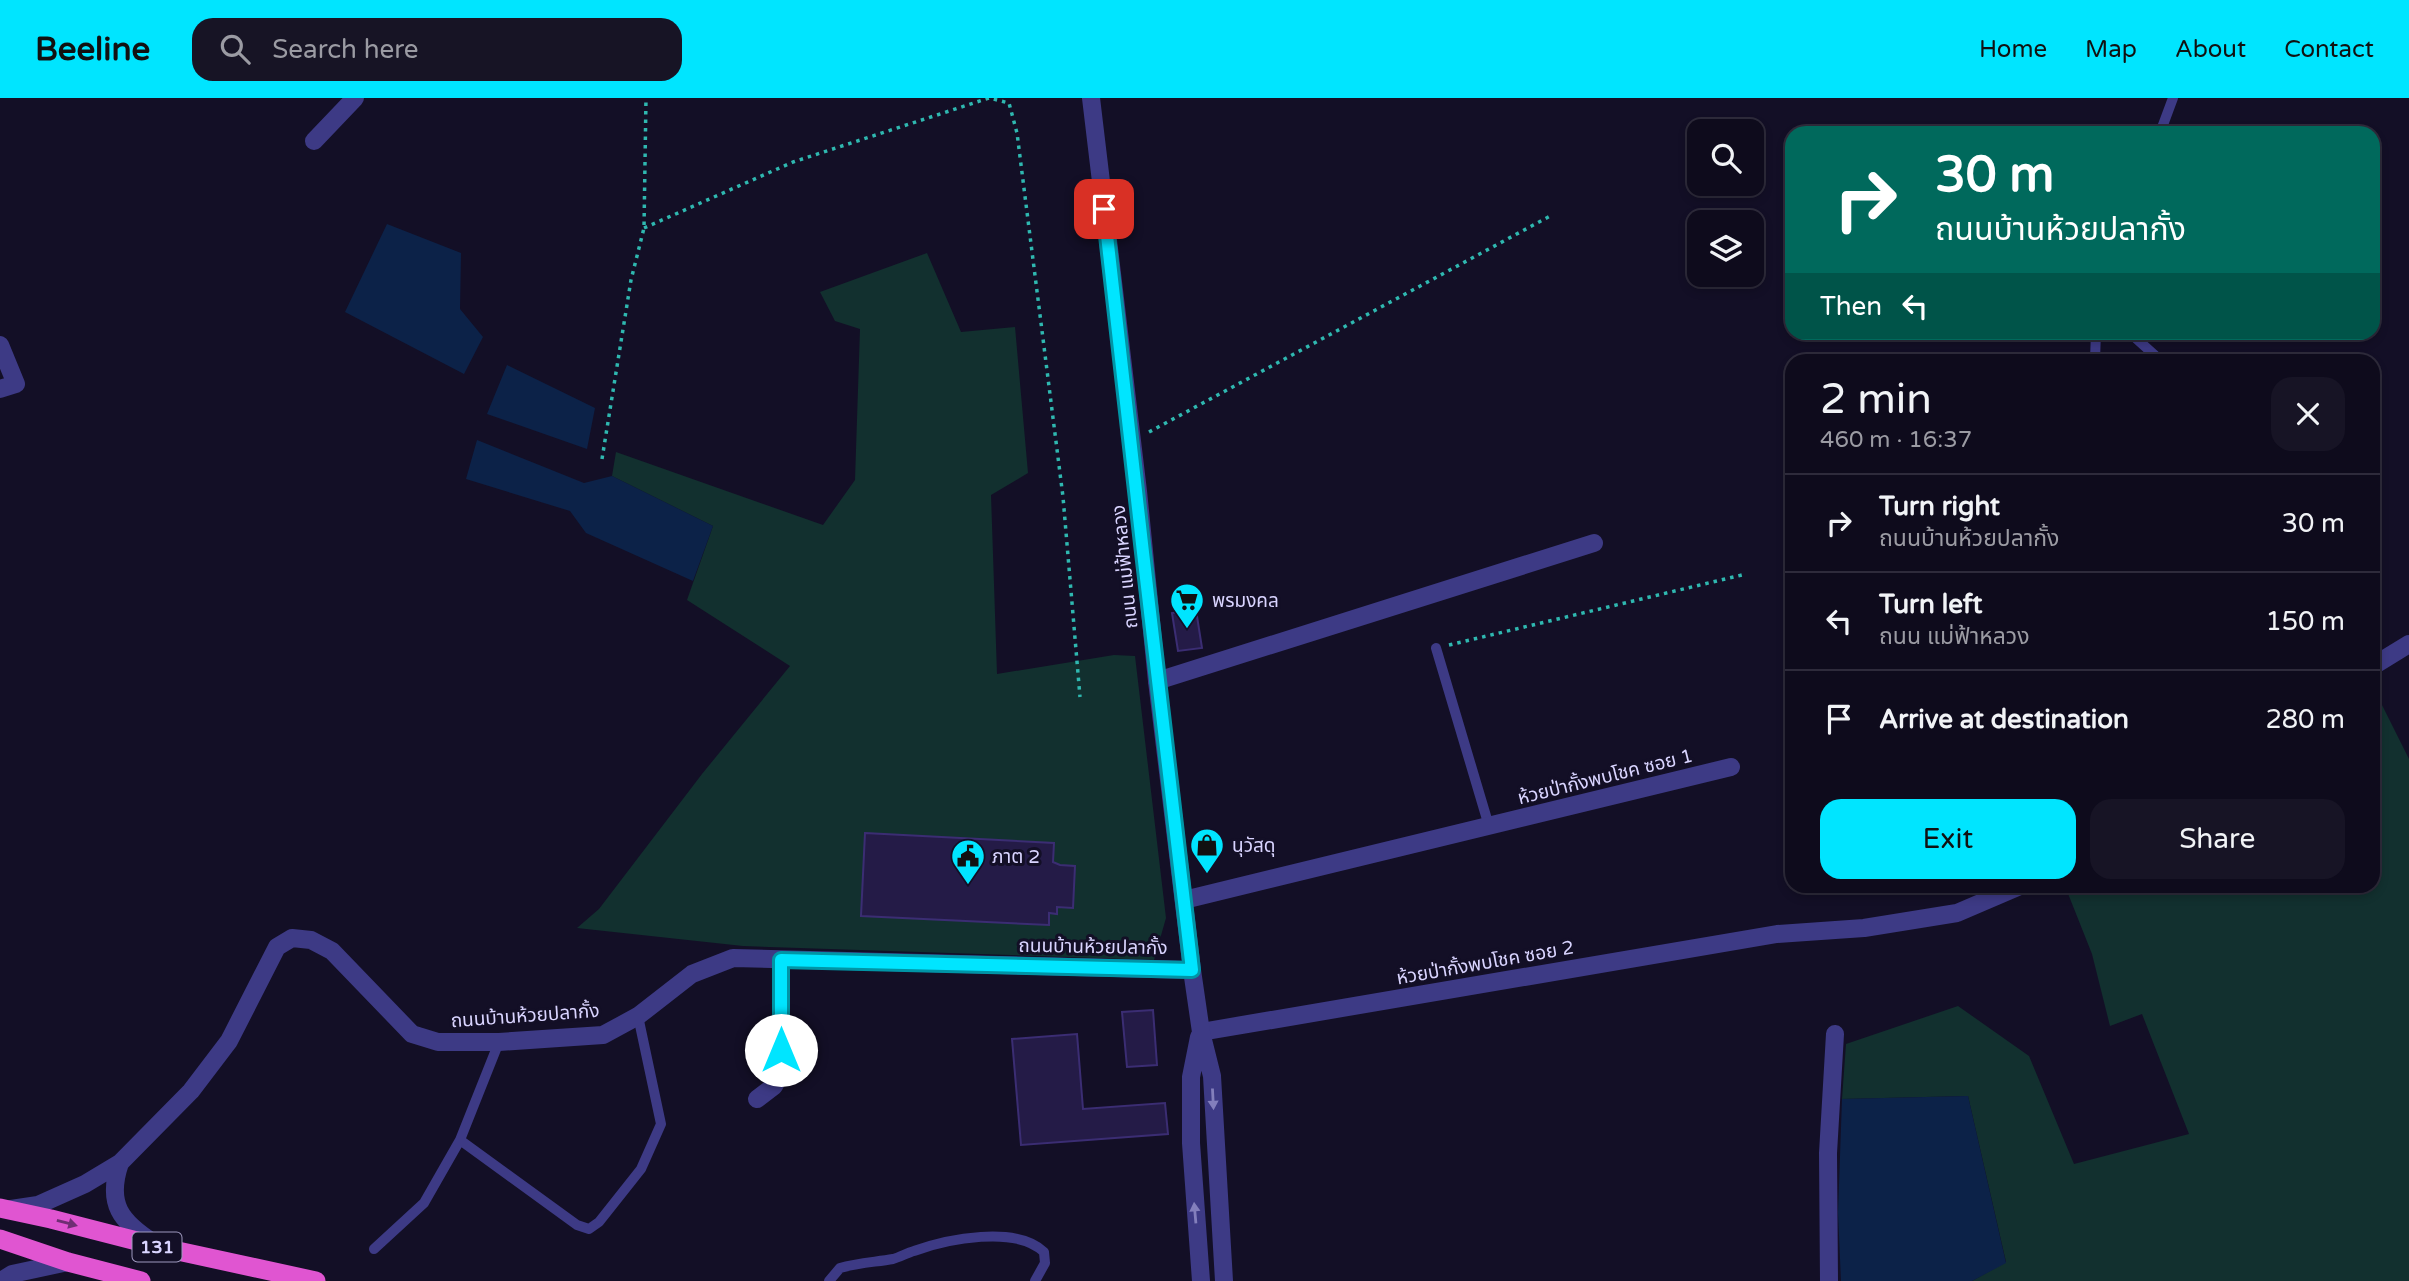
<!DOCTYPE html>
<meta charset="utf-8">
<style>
body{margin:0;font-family:"Varela Round","Noto Sans Thai",sans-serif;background:#171425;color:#f1f3f6;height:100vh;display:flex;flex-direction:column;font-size:26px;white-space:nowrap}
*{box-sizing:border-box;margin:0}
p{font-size:23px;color:#9b9ba3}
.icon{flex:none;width:38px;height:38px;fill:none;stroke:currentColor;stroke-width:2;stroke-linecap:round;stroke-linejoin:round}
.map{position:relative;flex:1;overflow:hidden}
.details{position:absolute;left:1785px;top:256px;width:595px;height:539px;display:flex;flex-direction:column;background:#0e0b1c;border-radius:21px;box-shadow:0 4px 10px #0003,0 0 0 2px #2e2b3b}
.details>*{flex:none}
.banner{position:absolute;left:1785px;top:28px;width:595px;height:214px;border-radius:21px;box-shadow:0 4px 10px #0003,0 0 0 2px #2e2b3b;background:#00695c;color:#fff;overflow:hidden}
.buttons{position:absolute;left:1687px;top:21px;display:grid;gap:14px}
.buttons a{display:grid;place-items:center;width:77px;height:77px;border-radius:14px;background:#0e0b1c;box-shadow:0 4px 10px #0003,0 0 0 2px #2e2b3b;font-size:35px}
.pin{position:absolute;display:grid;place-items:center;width:60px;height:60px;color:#fff;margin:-30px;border-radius:14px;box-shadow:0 4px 10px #0006}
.me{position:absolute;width:77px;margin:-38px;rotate:0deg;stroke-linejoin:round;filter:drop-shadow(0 0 5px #0008)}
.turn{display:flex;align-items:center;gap:24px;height:147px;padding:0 35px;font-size:32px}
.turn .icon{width:91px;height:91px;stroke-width:2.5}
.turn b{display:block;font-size:49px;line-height:60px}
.then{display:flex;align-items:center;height:66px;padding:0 35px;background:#0003;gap:14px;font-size:26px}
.round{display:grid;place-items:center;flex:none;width:74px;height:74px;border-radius:21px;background:#171425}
.head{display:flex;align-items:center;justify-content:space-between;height:119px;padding:0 35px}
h1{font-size:42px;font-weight:600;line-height:52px}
.button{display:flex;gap:14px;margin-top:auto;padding:14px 35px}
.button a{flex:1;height:80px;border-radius:21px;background:#00e5ff;color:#111;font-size:28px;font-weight:600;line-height:80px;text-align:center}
.button a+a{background:#171425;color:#f1f3f6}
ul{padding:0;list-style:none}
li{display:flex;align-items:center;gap:21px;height:98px;padding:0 35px;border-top:2px solid #2e2b3b}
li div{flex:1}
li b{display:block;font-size:26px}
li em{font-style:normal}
header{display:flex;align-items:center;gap:42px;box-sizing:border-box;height:98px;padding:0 35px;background:#00e5ff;color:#111}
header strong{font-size:33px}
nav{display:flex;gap:38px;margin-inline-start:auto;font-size:24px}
.search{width:490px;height:63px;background:#171425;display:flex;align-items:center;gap:18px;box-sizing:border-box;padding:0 24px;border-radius:21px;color:#9b9ba3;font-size:26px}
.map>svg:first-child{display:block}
.green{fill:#12302f}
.water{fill:#0c2248}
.building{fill:#241b47;stroke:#3b2d73;stroke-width:2}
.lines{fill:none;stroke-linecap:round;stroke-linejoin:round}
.path{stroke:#2fb8b0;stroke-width:3.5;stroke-dasharray:3.5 5;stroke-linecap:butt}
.service{stroke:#3d3a85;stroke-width:10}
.minor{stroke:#3d3a85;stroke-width:18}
.tertiary{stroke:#3d3a85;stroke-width:18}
.trunk{stroke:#e055d1;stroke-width:19}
.oneway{fill:#837fbc}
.oneway2{fill:#6f2e73}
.route-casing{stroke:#0095a6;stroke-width:18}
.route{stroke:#00e5ff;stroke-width:12}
.labels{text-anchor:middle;stroke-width:6;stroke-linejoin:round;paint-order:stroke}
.shield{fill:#130f26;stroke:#9e99be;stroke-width:2}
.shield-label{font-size:18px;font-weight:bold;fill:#d9d4ff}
.street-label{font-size:19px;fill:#d9d4ff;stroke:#130f26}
.poi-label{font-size:19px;fill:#d9d4ff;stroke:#130f26;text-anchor:start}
</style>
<header>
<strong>Beeline</strong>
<div class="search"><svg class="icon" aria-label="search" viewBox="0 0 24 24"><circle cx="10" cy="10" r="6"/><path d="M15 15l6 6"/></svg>Search here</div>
<nav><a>Home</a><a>Map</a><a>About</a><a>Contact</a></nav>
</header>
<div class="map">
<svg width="2409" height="1183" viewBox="0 0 2409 1183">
<rect width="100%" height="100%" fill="#130f26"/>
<!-- green -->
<path class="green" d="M 927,155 L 961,234 L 1015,229 L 1028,375 L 991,397 L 997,576 L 1114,557 L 1135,558 L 1166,820 L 1154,862 L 743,848 L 577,830 L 599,811 L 702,676 L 790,568 L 687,502 L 713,428 L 612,378 L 616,354 L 823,427 L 855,382 L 860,231 L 835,223 L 820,194 Z
M 2373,589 L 2409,661 L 2409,1183 L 1972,1183 L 2006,1164 L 1968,998 L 1842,1001 L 1846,946 L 1958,908 L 2029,958 L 2074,1066 L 2189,1036 L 2142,916 L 2110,928 L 2092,856 L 2065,788 L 2373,788 Z"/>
<!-- water -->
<path class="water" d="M 387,126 L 461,155 L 460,211 L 483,239 L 464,276 L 345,214 Z
M 507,267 L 595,310 L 587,351 L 487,316 Z
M 477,342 L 584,385 L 612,378 L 713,428 L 693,483 L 586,435 L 570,413 L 466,381 Z
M 1968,998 L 2006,1165 L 1972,1183 L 1841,1183 L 1838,1115 L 1842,1001 Z"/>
<!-- building -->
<path class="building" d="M 1196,512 L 1202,550 L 1178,553 L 1172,515 Z
M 865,735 L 1054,745 L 1053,764 L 1060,767 L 1075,768 L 1073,810 L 1057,809 L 1057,816 L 1049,815 L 1049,827 L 861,818 Z
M 1153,912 L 1157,967 L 1127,969 L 1122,914 Z
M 1077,936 L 1083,1011 L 1165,1005 L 1168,1036 L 1021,1047 L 1012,941 Z"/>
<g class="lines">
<!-- path -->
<path class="path" d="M 644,130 L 793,64 L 989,0 L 1009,5 L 1017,35 L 1063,399 L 1080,599
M 1149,334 L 1552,117
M 602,361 L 631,182 L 644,130 L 646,0
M 1449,547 L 1746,476"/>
<!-- service -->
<path class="service" d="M 2160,35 L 2173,0
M 2129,234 L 2160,262
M 2095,262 L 2096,234
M 1436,550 L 1489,728
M 460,1042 L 577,1127 L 589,1131 L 599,1124 L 641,1071 L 661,1026 L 638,918
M 374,1151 L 424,1105 L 460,1042 L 499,944
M 829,1183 L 840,1170 C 857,1165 876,1164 893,1161 C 900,1159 907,1155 914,1153 C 947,1141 1016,1127 1044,1154 L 1045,1165 L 1035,1183"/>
<!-- minor -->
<path class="minor" d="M 314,43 L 355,0
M 0,247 L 16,286 L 0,291
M 2373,568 L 2409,546
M 1157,583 L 1594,445
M 1184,802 L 1731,669
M 1201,934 L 1777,836 L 1864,830 L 1957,815 L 2020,788
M 757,1001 L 774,988 L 781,975 L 781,862
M 120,1065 C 106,1106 121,1124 154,1145
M 11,1111 L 38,1107 L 85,1086 L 120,1065 L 191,993 L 229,943 L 277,849 L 292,840 L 311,842 L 332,853 L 412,936 L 438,944 L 499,944 L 603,937 L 638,918 L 692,876 L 733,860 L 1192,872
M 1,1183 L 12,1176 L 68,1164
M 1829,1183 L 1828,1055 L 1835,936"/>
<!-- tertiary -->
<path class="tertiary" d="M 1091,0 L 1138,393 L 1157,583 L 1192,872 L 1201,934 L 1212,978 L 1224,1183
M 1199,939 L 1191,979 L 1191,1045 L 1201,1183"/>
<!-- trunk -->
<path class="trunk" d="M 0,1110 L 51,1121 L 164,1150 L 316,1183
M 0,1141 L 68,1164 L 141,1183"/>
</g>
<!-- one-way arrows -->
<defs><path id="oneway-solid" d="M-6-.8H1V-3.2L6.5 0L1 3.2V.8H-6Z" transform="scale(1.75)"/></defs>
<g class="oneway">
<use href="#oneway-solid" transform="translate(1213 1001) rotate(87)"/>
<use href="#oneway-solid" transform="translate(1195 1115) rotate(-95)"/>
</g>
<use class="oneway2" href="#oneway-solid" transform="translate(67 1125) rotate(15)"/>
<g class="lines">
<!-- route casing -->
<g class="route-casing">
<path id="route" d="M 781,952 L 781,862 L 1192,872 C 1161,618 1133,365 1104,111"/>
</g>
<!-- route -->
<use href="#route" class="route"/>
</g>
<!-- icons -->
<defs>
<g id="supermarket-pin" transform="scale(1.75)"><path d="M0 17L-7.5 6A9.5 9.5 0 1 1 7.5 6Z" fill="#00e5ff" stroke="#130f26"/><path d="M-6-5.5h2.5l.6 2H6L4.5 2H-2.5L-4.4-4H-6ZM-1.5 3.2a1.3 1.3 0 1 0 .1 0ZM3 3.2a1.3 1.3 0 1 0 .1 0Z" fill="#111"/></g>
<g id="shop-pin" transform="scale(1.75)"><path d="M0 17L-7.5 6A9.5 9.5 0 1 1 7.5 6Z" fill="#00e5ff" stroke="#130f26"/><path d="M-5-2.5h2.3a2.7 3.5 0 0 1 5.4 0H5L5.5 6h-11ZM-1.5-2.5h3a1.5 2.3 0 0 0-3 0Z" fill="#111"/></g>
<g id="civic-pin" transform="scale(1.75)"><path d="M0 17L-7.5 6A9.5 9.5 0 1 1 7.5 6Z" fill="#00e5ff" stroke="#130f26"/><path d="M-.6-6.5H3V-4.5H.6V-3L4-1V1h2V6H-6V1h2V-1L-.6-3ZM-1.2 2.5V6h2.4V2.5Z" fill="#111"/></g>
</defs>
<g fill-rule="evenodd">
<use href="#supermarket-pin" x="1187" y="502"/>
<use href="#shop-pin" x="1207" y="747"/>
<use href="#civic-pin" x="968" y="758"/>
</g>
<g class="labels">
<!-- shield labels -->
<rect class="shield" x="132.5" y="1134.5" width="49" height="29" rx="5"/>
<g class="shield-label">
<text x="157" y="1155">131</text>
</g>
<!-- street labels -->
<g class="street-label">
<text transform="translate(1124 469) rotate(-96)" y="7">ถนน แม่ฟ้าหลวง</text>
<text transform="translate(1605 678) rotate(-14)" y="7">ห้วยป่ากั้งพบโชค ซอย 1</text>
<text transform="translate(1093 848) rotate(1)" y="7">ถนนบ้านห้วยปลากั้ง</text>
<text transform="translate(1485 864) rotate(-10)" y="7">ห้วยป่ากั้งพบโชค ซอย 2</text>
<text transform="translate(525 917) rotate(-4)" y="7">ถนนบ้านห้วยปลากั้ง</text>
</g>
<!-- poi labels -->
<g class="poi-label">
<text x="1212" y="509">พรมงคล</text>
<text x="1232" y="754">นุวัสดุ</text>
<text x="992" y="765">ภาต 2</text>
</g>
</g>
</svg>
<div class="buttons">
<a><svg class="icon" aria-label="search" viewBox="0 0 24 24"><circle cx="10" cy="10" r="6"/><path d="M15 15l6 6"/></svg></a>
<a><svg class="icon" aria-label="layers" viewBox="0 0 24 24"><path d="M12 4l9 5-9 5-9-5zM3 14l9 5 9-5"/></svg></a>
</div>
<div class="pin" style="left:1104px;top:111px;background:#d93025"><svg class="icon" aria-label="arrive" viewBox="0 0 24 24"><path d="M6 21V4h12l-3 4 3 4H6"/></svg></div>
<svg class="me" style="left:781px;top:952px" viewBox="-20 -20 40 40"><circle r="19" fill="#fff"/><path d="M0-13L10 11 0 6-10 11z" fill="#00e5ff"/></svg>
<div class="banner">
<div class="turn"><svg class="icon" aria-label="right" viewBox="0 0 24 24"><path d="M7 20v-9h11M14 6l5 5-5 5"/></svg><div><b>30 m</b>ถนนบ้านห้วยปลากั้ง</div></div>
<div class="then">Then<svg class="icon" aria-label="left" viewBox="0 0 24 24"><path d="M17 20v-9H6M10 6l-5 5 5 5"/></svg></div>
</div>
<section class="details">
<div class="head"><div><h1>2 min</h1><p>460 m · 16:37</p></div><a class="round"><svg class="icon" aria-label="close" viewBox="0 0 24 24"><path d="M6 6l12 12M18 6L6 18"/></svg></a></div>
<ul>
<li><svg class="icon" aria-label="right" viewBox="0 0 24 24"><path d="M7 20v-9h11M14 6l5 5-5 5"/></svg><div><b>Turn right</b><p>ถนนบ้านห้วยปลากั้ง</p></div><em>30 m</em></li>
<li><svg class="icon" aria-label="left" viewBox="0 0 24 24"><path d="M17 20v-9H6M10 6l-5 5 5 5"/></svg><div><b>Turn left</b><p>ถนน แม่ฟ้าหลวง</p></div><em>150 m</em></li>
<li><svg class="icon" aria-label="arrive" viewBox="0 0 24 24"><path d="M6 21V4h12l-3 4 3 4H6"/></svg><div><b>Arrive at destination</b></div><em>280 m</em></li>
</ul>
<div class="button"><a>Exit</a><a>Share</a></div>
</section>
</div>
